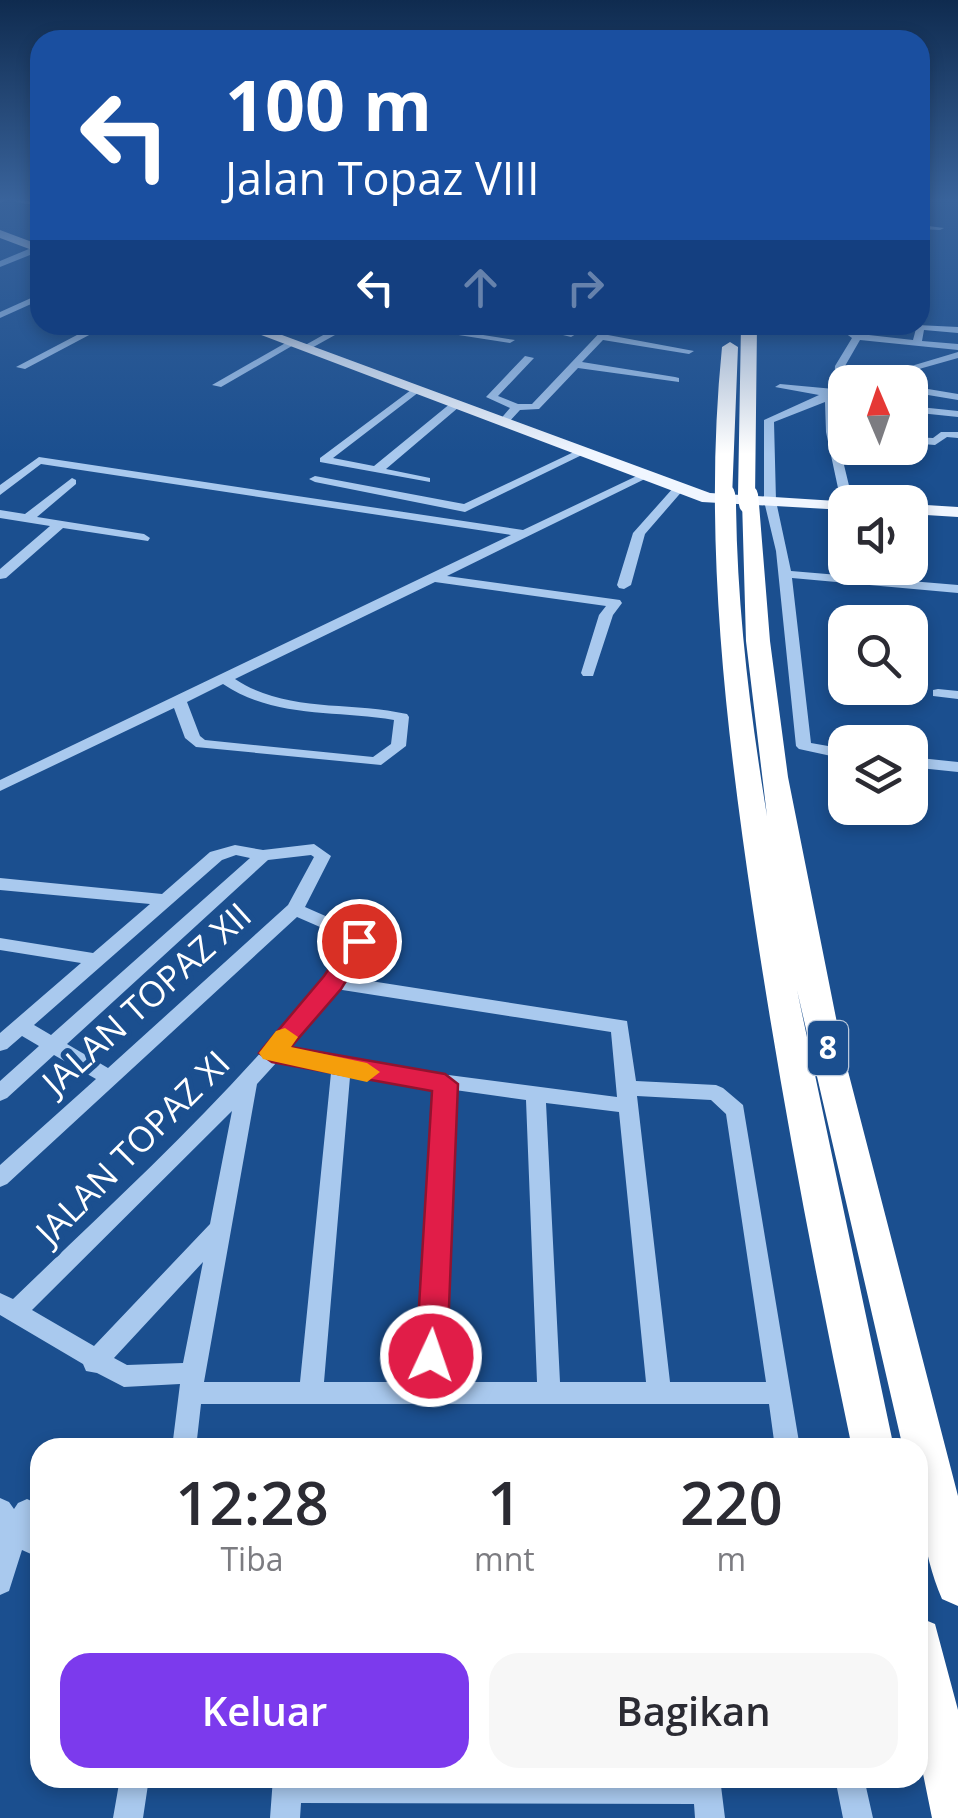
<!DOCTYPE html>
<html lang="id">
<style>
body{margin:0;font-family:"Open Sans",sans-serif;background:#f7f7f7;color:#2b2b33;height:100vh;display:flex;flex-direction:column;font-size:38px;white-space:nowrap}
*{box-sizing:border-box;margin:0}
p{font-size:32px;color:#7c7c81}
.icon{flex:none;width:55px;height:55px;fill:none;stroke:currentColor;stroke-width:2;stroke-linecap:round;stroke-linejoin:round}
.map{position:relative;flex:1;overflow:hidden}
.side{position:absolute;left:30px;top:1438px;width:898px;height:350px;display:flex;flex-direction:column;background:#fff;border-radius:30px;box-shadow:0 5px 15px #0003}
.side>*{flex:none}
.banner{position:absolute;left:30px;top:30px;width:900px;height:305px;border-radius:30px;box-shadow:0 5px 15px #0003;background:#1a4fa0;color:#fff;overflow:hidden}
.needle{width:65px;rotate:358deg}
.controls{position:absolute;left:828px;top:365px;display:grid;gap:20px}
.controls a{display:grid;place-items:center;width:100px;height:100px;border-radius:20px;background:#fff;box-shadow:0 5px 15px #0003;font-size:50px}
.pin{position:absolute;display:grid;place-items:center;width:85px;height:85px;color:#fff;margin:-42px;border:5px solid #fff;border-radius:50%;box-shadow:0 2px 10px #0007}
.me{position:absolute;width:110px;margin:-55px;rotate:3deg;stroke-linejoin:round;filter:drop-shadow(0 0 8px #0008)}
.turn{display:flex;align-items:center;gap:35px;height:210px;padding:0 30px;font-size:45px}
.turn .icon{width:130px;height:130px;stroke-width:2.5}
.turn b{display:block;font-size:70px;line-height:85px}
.lanes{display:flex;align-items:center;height:95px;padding:0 30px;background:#0003;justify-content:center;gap:50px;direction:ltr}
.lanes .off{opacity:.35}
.eta{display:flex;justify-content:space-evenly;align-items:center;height:170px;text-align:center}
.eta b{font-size:60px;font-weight:600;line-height:70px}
.action{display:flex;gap:20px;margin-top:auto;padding:20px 30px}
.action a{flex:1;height:115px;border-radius:30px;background:#7c3aed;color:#fff;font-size:40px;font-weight:600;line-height:115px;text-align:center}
.action a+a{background:#f7f7f7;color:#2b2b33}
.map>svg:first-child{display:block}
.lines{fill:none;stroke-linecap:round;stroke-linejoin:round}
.minor{fill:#a9c9ee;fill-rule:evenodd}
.major{fill:#f0f6ff;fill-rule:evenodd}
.highway{fill:#fff;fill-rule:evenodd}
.highway-bridge{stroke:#fff;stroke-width:20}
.route{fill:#e11d48;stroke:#92132f;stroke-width:2.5}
.slow{fill:#f59e0b}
.labels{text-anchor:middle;stroke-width:10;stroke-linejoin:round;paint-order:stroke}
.shield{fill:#1b4f8f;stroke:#bbcadd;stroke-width:2.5}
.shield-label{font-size:32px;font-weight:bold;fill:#fff}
.street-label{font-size:35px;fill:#fff;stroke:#1b4f8f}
</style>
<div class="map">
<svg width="958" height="1818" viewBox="0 0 958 1818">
<rect width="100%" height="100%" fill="#1b4f8f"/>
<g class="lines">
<!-- minor -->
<path class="minor" d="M 0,200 L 6,200 L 0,203 Z
M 15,200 L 40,202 L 40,206 L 16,202 Z
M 920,225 L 944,228 L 940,230 L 920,229 Z
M 36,246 L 40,246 L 40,251 L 0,267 L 0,261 Z
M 40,294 L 40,300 L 0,318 L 0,312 Z
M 96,325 L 108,325 L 25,369 L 16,367 Z
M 341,325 L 353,325 L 308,350 L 300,348 Z
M 394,325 L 420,325 L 515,340 L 510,343 Z
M 523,325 L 542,325 L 576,334 L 571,337 Z
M 607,325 L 617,325 L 608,335 L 694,351 L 689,354 L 603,340 L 582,362 L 675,377 L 679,378 L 679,382 L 578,368 L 539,409 L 520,410 L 507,424 L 499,424 L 498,422 L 510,408 L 486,397 L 525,356 L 534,358 L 498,396 L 518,404 L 532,404 Z
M 641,325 L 664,325 L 689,331 L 684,334 Z
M 834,325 L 845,325 L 860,334 L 913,340 L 917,325 L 958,327 L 958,333 L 924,330 L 922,341 L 958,344 L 958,350 L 860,340 L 845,366 L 845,392 L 831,398 L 835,401 L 836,432 L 853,502 L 845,502 L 845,505 L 841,502 L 826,432 L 825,402 L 774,422 L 776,501 L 791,571 L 958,585 L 958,593 L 792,578 L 811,743 L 845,749 L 845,759 L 799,749 L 796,746 L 776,551 L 764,501 L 764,420 L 819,395 L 775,387 L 780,384 L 834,389 L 835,366 L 852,338 Z
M 289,341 L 297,343 L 221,387 L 212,385 Z
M 958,352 L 958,358 L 873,382 L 858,382 Z
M 910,386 L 958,394 L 958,400 L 910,392 Z
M 415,387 L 419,388 L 419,392 L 333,458 L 374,466 L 451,403 L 459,403 L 459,407 L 386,469 L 430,478 L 430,482 L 320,462 L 320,458 Z
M 910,406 L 958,411 L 958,417 L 910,412 Z
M 941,432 L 958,432 L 958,438 L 947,437 L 935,445 L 910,443 L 910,437 L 933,438 Z
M 578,450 L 588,452 L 465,512 L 315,482 L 309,479 L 315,476 L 464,504 Z
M 39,457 L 523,530 L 643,473 L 653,475 L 447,576 L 620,600 L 622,603 L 613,615 L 593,676 L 583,676 L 581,673 L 599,615 L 606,606 L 435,582 L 235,679 C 286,713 349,701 407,714 L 409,717 L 406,746 L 381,765 L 196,747 L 185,738 L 174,708 L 0,791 L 0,780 L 511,535 L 41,464 L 0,495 L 0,485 ZM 223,684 C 275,719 336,710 394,720 L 391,744 L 373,757 L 205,740 L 200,736 L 187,702 Z
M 72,478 L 76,480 L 76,484 L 37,517 L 144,534 L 150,538 L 148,541 L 63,528 L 6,578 L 0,579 L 0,569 L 50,526 L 0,518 L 0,510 L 25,514 Z
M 674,487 L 684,489 L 645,534 L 631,585 L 624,589 L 619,588 L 617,585 L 633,533 Z
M 938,689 L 958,691 L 958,699 L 933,696 L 933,690 Z
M 910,757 L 958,762 L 958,772 L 910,767 Z
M 314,844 L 331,856 L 305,907 L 364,933 L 368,944 L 345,977 L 627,1021 L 636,1081 L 716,1085 L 723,1088 L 743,1105 L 800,1448 L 775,1448 L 769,1404 L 201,1404 L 196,1448 L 172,1448 L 180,1384 L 124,1387 L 97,1373 L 86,1371 L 83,1364 L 0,1315 L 0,1293 L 13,1299 C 132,1184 253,1076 350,943 L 350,940 L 297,917 L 7,1184 L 0,1187 L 0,1165 L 96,1079 L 54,1055 L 7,1098 L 0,1101 L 0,1081 L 39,1046 L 22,1036 L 7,1049 L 0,1051 L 0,1033 L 81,963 L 0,950 L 0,938 L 93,953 L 150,904 L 0,890 L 0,878 L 162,894 L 210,852 L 235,845 L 263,850 ZM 236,855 L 250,858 L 51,1035 L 34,1025 L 222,860 ZM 311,855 L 314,857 L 288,905 L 108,1068 L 67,1044 L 268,860 ZM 336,989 L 611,1032 L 617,1097 L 341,1061 L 288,1049 ZM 277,1062 L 331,1073 L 300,1382 L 204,1382 L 257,1084 ZM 350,1077 L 435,1088 L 418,1382 L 324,1382 ZM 455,1090 L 526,1100 L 537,1382 L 442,1382 ZM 637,1096 L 711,1100 L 726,1114 L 766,1382 L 670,1382 ZM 546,1103 L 619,1112 L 646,1382 L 560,1382 ZM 232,1111 L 210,1224 L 94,1346 L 32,1310 ZM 203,1262 L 183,1363 L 127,1365 L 114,1358 Z
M 0,1498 L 9,1502 L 14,1509 L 18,1503 L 27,1499 L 36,1503 L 40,1512 L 32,1527 L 40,1531 L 40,1558 L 22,1550 L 9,1591 L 0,1595 Z
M 120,1778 L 149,1778 L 143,1818 L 113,1818 Z
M 273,1778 L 720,1778 L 725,1818 L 695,1818 L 694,1804 L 301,1803 L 300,1818 L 270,1818 Z
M 835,1778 L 864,1778 L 873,1818 L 843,1818 Z"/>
<!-- major -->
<path class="major" d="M 0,230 L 40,245 L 40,253 L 0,238 Z
M 235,325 L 255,325 L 710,493 L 852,502 L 845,502 L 845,510 L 702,502 Z
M 910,504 L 958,507 L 958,517 L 910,514 Z"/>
<!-- highway -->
<path class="highway" d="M 741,325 L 757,325 L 755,499 L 759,504 L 770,641 L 788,777 L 842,1048 L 958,1496 L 958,1606 L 942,1599 C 921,1550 918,1500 918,1448 L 903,1448 L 797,990 L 894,1448 L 852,1448 C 814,1269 780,1090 753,910 C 725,721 703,535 722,347 L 730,342 L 738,347 L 732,498 L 736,503 C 737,608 750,712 767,816 L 746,641 L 742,500 L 738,495 Z
M 918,1617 L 935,1624 L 958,1710 L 958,1818 L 932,1818 L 918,1749 Z"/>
<!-- highway-bridge -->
<path class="highway-bridge" d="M 725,494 L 726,503
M 748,495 L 749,504"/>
</g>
<!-- sky -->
<linearGradient id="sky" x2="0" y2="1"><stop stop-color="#0f2b4f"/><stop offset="0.44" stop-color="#39639b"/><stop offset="1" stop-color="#39639b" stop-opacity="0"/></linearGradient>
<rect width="958" height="454" fill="url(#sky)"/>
<!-- route -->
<path class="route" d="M 359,933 L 371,941 L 341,989 L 291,1047 L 445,1074 L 458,1084 L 447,1356 L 442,1366 L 431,1370 L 420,1366 L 416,1356 L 432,1091 L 272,1062 L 259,1053 L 324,976 L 351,936 Z"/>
<!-- slow -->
<path class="slow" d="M 285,1028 L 298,1037 L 291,1047 L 367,1063 L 380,1072 L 367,1082 L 263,1059 L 259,1053 L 276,1031 Z"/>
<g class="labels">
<!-- shield labels -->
<rect class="shield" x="808" y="1021" width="40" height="54" rx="8"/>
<g class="shield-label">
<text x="828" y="1059">8</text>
</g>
<!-- street labels -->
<g class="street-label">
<text transform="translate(147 999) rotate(-42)" y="12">JALAN TOPAZ XII</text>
<text transform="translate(133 1148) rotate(-45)" y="12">JALAN TOPAZ XI</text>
</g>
</g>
</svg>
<div class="controls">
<a><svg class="needle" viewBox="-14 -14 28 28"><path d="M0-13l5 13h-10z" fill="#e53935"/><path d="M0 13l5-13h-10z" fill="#7c7c81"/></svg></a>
<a><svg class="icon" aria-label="sound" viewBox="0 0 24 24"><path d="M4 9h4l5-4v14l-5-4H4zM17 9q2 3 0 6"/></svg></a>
<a><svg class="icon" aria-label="search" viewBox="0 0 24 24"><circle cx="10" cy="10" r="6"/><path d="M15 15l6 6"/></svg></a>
<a><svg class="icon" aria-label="layers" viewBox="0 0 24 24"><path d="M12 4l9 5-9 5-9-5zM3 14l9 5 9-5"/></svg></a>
</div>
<div class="pin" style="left:359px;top:941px;background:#d93025"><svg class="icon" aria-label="arrive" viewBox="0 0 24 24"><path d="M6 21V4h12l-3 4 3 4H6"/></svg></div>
<svg class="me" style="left:431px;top:1356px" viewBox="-20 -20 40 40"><circle r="17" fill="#e11d48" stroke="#fff" stroke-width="3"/><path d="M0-11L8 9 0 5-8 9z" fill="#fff"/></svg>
<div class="banner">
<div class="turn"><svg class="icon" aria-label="left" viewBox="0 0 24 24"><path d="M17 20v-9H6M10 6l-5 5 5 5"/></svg><div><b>100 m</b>Jalan Topaz VIII</div></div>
<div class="lanes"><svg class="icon" aria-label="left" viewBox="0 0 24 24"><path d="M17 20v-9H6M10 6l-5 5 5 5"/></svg><svg class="icon off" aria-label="ahead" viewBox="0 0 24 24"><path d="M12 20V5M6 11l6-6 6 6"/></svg><svg class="icon off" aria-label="right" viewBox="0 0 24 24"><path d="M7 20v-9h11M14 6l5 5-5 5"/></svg></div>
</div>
<section class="side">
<div class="eta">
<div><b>12:28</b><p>Tiba</p></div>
<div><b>1</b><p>mnt</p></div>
<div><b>220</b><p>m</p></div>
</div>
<div class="action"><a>Keluar</a><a>Bagikan</a></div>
</section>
</div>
